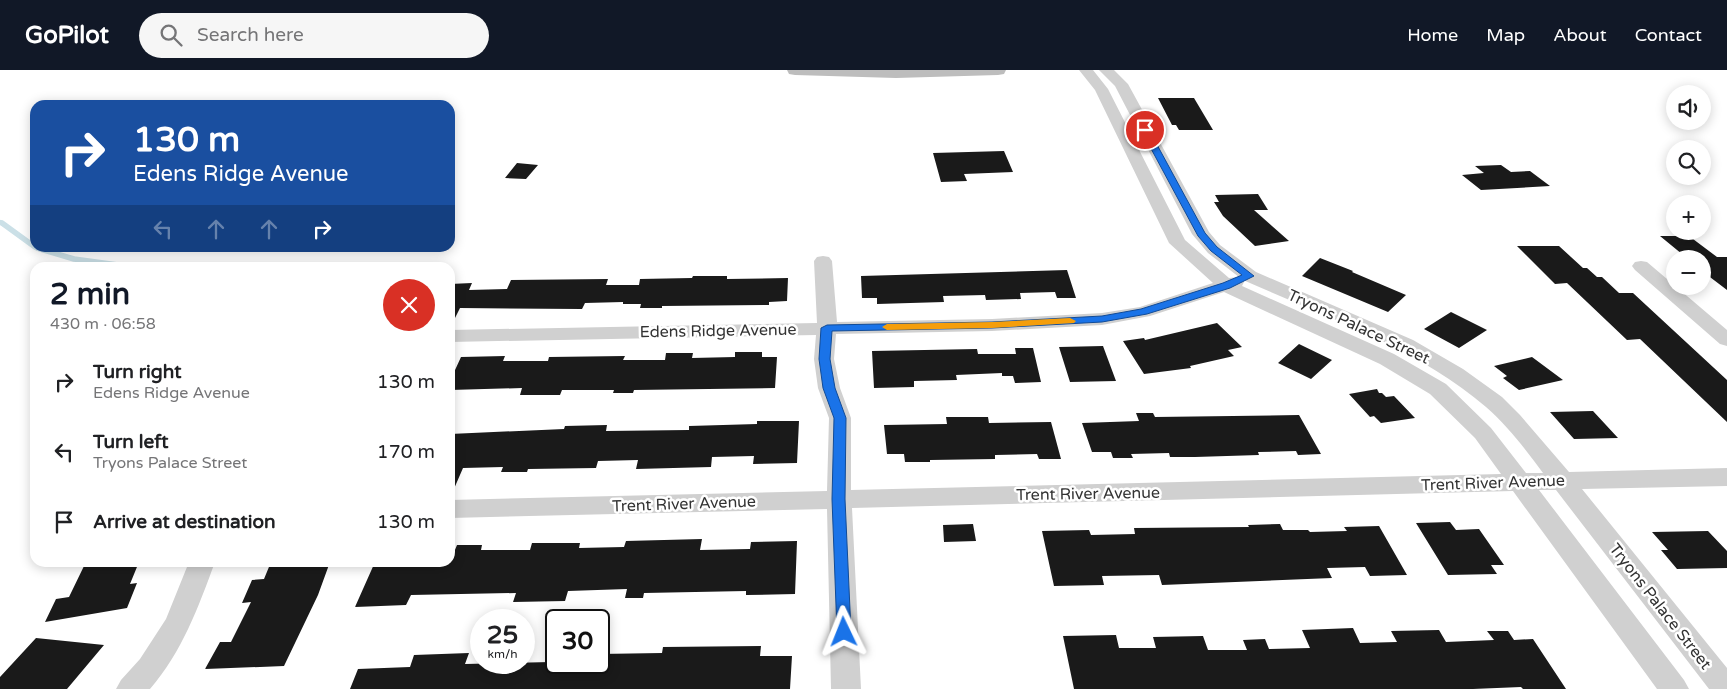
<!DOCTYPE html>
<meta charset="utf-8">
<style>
body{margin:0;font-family:"Varela Round",sans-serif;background:#f6f6f6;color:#202124;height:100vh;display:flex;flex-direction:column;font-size:19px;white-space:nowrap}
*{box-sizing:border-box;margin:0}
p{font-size:16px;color:#757577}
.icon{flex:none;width:28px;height:28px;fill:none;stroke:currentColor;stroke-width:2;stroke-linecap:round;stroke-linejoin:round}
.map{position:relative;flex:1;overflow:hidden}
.sheet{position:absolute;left:30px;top:192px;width:425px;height:305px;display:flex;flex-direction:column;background:#fff;border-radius:15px;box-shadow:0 2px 12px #0003}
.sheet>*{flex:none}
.top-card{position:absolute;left:30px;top:30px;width:425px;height:152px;border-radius:15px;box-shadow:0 2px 12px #0003;background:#1a4fa0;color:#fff;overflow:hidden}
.buttons{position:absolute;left:1666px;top:15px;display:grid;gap:10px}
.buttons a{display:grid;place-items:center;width:45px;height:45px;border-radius:50%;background:#fff;box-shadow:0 2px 12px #0003;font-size:25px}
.speed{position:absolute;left:470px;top:539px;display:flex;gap:10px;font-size:25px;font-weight:700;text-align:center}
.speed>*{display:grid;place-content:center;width:65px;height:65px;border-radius:50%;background:#fff;box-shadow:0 2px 12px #0003;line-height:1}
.speed small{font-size:12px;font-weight:400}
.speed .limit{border:2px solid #111;border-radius:8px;background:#fff;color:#111}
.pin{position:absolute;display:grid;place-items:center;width:42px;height:42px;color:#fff;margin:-21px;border:2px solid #fff;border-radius:50%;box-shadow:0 1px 5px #0007}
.me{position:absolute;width:55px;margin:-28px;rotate:358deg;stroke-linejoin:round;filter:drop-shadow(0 0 4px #0008)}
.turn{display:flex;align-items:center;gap:18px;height:105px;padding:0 20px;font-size:22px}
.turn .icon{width:65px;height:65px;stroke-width:2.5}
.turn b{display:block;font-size:35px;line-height:42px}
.lanes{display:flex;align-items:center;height:48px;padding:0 20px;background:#0003;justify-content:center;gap:25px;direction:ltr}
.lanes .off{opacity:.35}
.round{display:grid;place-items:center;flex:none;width:52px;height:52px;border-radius:26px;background:#f6f6f6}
.head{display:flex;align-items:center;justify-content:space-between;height:85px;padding:0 20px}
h1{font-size:30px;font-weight:800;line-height:38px;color:#111827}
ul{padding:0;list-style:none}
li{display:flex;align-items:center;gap:15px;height:70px;padding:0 20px}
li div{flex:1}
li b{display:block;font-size:19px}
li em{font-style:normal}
header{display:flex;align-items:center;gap:30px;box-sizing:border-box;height:70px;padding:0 25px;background:#111827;color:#fff}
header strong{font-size:24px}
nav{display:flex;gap:28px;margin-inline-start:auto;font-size:18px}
.search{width:350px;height:45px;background:#f6f6f6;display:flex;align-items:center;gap:12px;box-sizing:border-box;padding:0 18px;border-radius:28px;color:#757577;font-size:19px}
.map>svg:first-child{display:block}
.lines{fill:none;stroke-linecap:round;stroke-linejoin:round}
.stream-far1{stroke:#cbe0e7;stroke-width:4.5}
.stream{stroke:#cbe0e7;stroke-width:5.5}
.building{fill:#1a1a1a}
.street{fill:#d0d0d0;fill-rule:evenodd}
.secondary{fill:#bdbdbd;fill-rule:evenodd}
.route{fill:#1a73e8;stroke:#114b97}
.slow{fill:#f59e0b}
.labels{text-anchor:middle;stroke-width:5;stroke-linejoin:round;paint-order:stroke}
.street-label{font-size:16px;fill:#333;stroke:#fff}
</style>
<header>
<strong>GoPilot</strong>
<div class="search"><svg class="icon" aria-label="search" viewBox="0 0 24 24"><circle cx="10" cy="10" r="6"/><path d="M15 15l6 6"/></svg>Search here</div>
<nav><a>Home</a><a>Map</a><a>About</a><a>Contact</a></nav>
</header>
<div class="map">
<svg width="1727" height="619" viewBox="0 0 1727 619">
<rect width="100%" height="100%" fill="#fff"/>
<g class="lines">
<!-- stream-far1 -->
<path class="stream-far1" d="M 0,152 L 3,154"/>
<!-- stream -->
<path class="stream" d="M 2,153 L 35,177
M 37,178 L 74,189 L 140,198"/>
</g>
<!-- building -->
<path class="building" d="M 1158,28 L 1194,28 L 1213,60 L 1179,60 L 1176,55 L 1172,55 Z
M 1004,81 L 1013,102 L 964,104 L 967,111 L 941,112 L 933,83 Z
M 517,93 L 538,95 L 526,109 L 505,108 Z
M 1501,95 L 1511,102 L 1530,101 L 1550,116 L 1481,120 L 1462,105 L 1484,103 L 1475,96 Z
M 1258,124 L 1268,140 L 1254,140 L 1289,171 L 1255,176 L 1223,146 L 1214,132 L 1219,132 L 1215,125 Z
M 1660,166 L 1689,166 L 1717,187 L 1727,187 L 1727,220 L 1702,201 L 1702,189 L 1688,189 Z
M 1517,176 L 1559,176 L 1583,198 L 1587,198 L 1597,207 L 1602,207 L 1619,223 L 1633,223 L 1727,310 L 1727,352 L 1640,269 L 1627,270 L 1567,213 L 1555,214 Z
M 1320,188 L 1353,201 L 1352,202 L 1406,225 L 1388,242 L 1302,206 Z
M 1067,200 L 1076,228 L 1057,228 L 1055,222 L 1020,223 L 1021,229 L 986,230 L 985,225 L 943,226 L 944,232 L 877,234 L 877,228 L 862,228 L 861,206 Z
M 693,206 L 727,206 L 727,209 L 788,208 L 787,231 L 769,232 L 769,235 L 662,236 L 662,238 L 640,238 L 641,234 L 623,234 L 623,232 L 585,233 L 582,239 L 460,238 L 450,258 L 450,214 L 472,213 L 469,220 L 507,219 L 511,210 L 608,209 L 606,215 L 639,215 L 640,209 L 692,208 Z
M 1451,242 L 1487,260 L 1459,278 L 1424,259 Z
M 1217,253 L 1242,277 L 1228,280 L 1234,286 L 1190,296 L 1191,298 L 1144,304 L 1123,271 L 1144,268 L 1145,270 Z
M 1299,274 L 1332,290 L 1311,309 L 1278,293 Z
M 1103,276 L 1116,311 L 1070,312 L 1059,277 Z
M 1015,278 L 1033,278 L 1041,312 L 1015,313 L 1013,306 L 1002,306 L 1002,303 L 956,305 L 957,310 L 914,311 L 914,317 L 874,318 L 872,281 L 977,279 L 978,284 L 1016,284 Z
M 735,282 L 762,282 L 762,287 L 777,287 L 775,318 L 634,320 L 633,323 L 613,323 L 614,320 L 562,320 L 560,325 L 520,325 L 522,318 L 450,320 L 450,311 L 461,287 L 505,286 L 503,291 L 548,291 L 549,287 L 625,286 L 623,290 L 665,290 L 666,283 L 693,283 L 692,288 L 735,287 Z
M 1532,287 L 1563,310 L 1519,320 L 1503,308 L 1507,306 L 1494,296 Z
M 1377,319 L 1379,323 L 1382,323 L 1386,327 L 1394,326 L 1415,348 L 1381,353 L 1374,346 L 1370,347 L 1349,324 Z
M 1593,341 L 1618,368 L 1574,369 L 1550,342 Z
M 1136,343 L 1153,343 L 1155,347 L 1299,345 L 1321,384 L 1298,385 L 1296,381 L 1258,382 L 1259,385 L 1195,387 L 1170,387 L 1169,383 L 1131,384 L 1133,388 L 1113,388 L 1111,382 L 1092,382 L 1082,353 L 1139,351 Z
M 946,347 L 988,347 L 989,353 L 1051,352 L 1061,389 L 1039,389 L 1037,384 L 995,385 L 995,389 L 930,390 L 930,392 L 905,392 L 904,384 L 887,384 L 884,355 L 947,354 Z
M 757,351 L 799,351 L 797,393 L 753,394 L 754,386 L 712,387 L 711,397 L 636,399 L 638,390 L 598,391 L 596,398 L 528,399 L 527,402 L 501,402 L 503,397 L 463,398 L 450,428 L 450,364 L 564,359 L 565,356 L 607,355 L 606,361 L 689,360 L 689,356 L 757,354 Z
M 1450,452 L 1456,460 L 1479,459 L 1504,495 L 1491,495 L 1497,504 L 1448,505 L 1416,453 Z
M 973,454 L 976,471 L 944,472 L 943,455 Z
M 1280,454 L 1283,460 L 1308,460 L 1310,462 L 1347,461 L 1344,457 L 1379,456 L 1407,505 L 1370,506 L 1365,497 L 1327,498 L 1332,508 L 1162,515 L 1159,505 L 1102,506 L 1104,515 L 1054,516 L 1042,461 L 1089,460 L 1091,465 L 1135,464 L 1134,458 L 1249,457 L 1248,455 Z
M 1708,461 L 1727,481 L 1727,498 L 1677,499 L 1661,480 L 1668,480 L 1652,462 Z
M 702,469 L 700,480 L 750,479 L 751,472 L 797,471 L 795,524 L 746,525 L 746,521 L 644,523 L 643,528 L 625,528 L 627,519 L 568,521 L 565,531 L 513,532 L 516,523 L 411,525 L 406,535 L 355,537 L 375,492 L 450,492 L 457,475 L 482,475 L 481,480 L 530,480 L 532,473 L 580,473 L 579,478 L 624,477 L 626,471 Z
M 108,492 L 139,492 L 130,514 L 137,513 L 127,538 L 45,552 L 56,529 L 69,527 L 84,496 Z
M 271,492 L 330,492 L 318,525 L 284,596 L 205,599 L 220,572 L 231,572 L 251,532 L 242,533 L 252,510 L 264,509 Z
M 1353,558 L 1360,573 L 1397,572 L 1391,561 L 1439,560 L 1446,572 L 1494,570 L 1487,561 L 1508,561 L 1514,570 L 1533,569 L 1566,619 L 1523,619 L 1521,617 L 1473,619 L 1074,619 L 1063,566 L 1116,565 L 1119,578 L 1156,578 L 1153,567 L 1203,566 L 1208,580 L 1247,580 L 1243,570 L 1265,569 L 1269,579 L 1310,578 L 1302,560 Z
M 36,568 L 104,575 L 67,619 L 0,619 L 0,607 Z
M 761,576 L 760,586 L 792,586 L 790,619 L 350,619 L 358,599 L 410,597 L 414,585 L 469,583 L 465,594 L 551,592 L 550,596 L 585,595 L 586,592 L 599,592 L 599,584 L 662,583 L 663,577 Z"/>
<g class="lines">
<!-- street -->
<path class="street" d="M 1079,0 L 1093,0 L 1108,19 L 1185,170 L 1229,208 L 1239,207 L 1208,183 L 1192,164 L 1115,16 L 1099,0 L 1114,0 L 1128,14 L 1209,162 L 1220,175 L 1256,202 L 1413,270 L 1463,299 L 1502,327 L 1520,345 L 1569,402 L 1727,398 L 1727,416 L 1582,419 L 1727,598 L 1727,619 L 1709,619 L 1556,420 L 1539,420 L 1684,610 L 1689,619 L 1657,619 L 1513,421 L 852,438 L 861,619 L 831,619 L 827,439 L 450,448 L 450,430 L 827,421 L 829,348 L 818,318 L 814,289 L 816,265 L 450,272 L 450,260 L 817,253 L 814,191 L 817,187 L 823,186 L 829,187 L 832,191 L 837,252 L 992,249 L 1102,243 L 1140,237 L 1213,213 L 1169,173 L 1095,20 ZM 1243,210 C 1326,247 1416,277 1486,337 C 1507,355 1526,380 1543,403 L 1526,403 L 1491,358 L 1446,314 L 1394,284 L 1242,216 L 1244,212 ZM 1224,222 L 1380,294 L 1430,324 L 1475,368 L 1501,404 L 851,420 L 851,348 L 840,318 L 834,289 L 836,264 L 992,261 L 1102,255 L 1150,246 Z
M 1641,191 L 1647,192 L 1727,260 L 1727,276 L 1720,274 L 1635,200 L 1632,196 L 1635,192 Z
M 189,492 L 215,492 C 198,538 182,582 150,619 L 116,619 L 121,610 L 140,589 L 166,549 Z"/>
<!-- secondary -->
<path class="secondary" d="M 787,0 L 1006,0 L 1004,4 L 998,5 L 896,8 L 795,5 L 789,4 Z"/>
</g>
<!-- route -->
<path class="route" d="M 1142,58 L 1149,60 L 1205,163 L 1217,177 L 1254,206 L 1230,218 L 1147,244 L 1102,252 L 992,258 L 832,261 L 830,289 L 835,318 L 846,348 L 845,429 L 851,562 L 849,566 L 844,568 L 839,566 L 837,562 L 832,429 L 834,348 L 823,318 L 819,289 L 821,258 L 827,255 L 992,252 L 1102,246 L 1141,239 L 1223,213 L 1242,205 L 1211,181 L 1198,166 L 1141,60 Z"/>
<!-- slow -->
<path class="slow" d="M 1070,248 L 1076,251 L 1074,253 L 992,258 L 887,260 L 882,257 L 887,254 L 992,252 Z"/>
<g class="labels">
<!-- street labels -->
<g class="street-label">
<text transform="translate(1359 256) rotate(25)" y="6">Tryons Palace Street</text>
<text transform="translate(718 260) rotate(-1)" y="6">Edens Ridge Avenue</text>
<text transform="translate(1493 412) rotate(-2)" y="6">Trent River Avenue</text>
<text transform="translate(1088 423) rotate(-1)" y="6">Trent River Avenue</text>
<text transform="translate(684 433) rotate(-2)" y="6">Trent River Avenue</text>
<text transform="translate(1661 536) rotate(52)" y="6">Tryons Palace Street</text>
</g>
</g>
</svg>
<div class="buttons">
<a><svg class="icon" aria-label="sound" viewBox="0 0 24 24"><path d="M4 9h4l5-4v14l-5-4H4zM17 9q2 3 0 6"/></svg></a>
<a><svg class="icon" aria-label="search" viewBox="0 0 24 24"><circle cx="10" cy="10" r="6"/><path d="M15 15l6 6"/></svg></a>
<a>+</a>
<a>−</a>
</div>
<div class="speed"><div>25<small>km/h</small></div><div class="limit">30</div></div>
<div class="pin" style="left:1145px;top:60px;background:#d93025"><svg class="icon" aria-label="arrive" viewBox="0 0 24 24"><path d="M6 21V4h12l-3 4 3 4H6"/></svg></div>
<svg class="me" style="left:844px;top:562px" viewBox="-20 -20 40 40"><path d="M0-17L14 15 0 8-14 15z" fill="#1a73e8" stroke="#fff" stroke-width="4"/></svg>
<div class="top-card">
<div class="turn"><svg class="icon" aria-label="right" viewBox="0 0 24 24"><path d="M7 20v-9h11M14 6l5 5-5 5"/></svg><div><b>130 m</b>Edens Ridge Avenue</div></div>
<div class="lanes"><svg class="icon off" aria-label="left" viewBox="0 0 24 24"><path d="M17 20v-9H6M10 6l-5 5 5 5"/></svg><svg class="icon off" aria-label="ahead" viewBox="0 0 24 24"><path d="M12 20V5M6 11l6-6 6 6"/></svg><svg class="icon off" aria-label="ahead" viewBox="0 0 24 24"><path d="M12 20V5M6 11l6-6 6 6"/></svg><svg class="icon" aria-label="right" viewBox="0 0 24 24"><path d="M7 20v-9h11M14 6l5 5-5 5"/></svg></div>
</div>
<section class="sheet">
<div class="head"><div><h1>2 min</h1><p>430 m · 06:58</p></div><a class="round" style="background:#d93025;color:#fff"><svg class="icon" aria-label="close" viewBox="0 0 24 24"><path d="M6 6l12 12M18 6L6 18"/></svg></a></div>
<ul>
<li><svg class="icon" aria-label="right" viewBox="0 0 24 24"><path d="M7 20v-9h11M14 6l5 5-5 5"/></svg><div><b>Turn right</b><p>Edens Ridge Avenue</p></div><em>130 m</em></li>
<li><svg class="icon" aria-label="left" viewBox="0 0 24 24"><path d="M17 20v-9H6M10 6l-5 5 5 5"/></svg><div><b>Turn left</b><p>Tryons Palace Street</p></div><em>170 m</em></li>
<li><svg class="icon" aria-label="arrive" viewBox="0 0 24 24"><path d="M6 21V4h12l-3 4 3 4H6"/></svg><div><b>Arrive at destination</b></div><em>130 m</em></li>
</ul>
</section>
</div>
